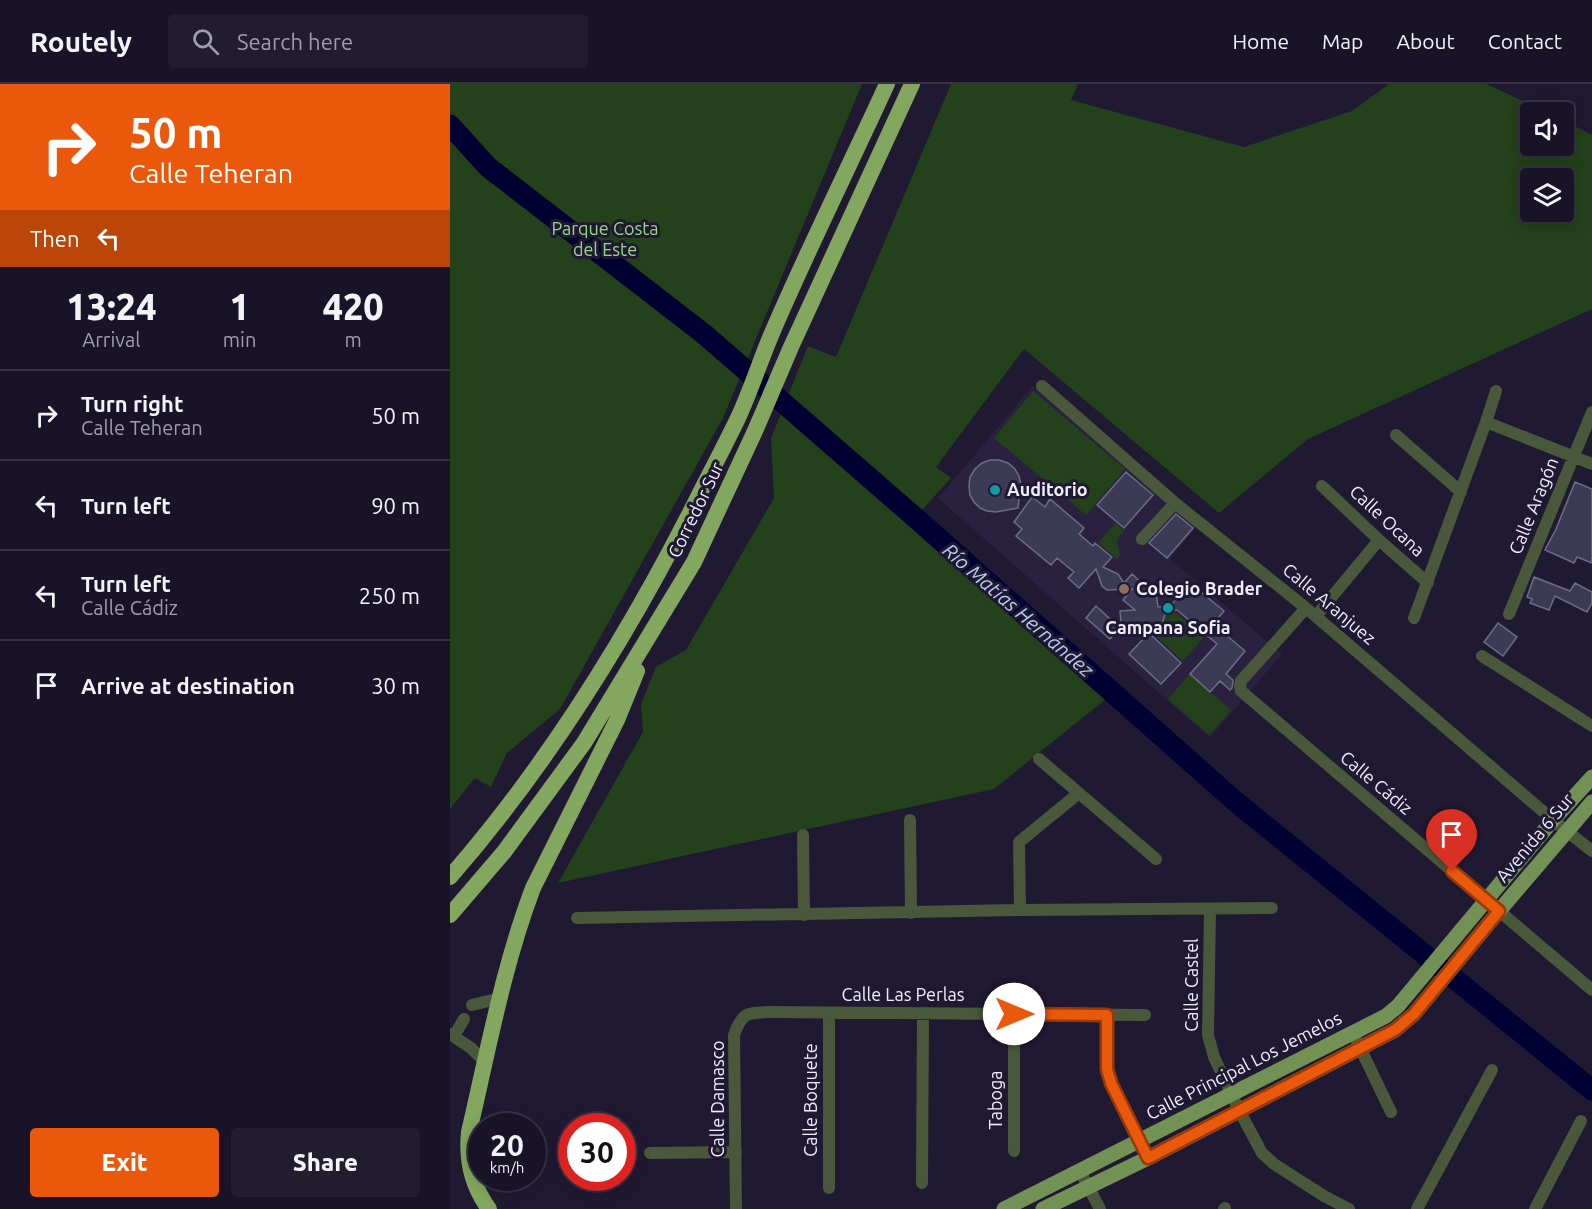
<!DOCTYPE html>
<meta charset="utf-8">
<style>
body{margin:0;font-family:Ubuntu,sans-serif;background:#211c2e;color:#f1f3f6;height:100vh;display:flex;flex-direction:column;font-size:22px;white-space:nowrap}
*{box-sizing:border-box;margin:0}
p{font-size:20px;color:#9f9ea7}
.icon{flex:none;width:33px;height:33px;fill:none;stroke:currentColor;stroke-width:2;stroke-linecap:round;stroke-linejoin:round}
.map{position:relative;flex:1;overflow:hidden}
.drawer{display:flex;flex-direction:column;background:#181326;width:450px}
.drawer>*{flex:none}
.guide{background:#ea580c;color:#fff;overflow:hidden}
.fabs{position:absolute;left:1070px;top:18px;display:grid;gap:12px}
.fabs a{display:grid;place-items:center;width:54px;height:54px;border-radius:6px;background:#181326;box-shadow:0 3px 15px #0003,0 0 0 2px #363243;font-size:30px}
.speed{position:absolute;left:18px;top:1029px;display:flex;gap:12px;font-size:30px;font-weight:700;text-align:center}
.speed>*{display:grid;place-content:center;width:78px;height:78px;border-radius:50%;background:#181326;box-shadow:0 3px 15px #0003,0 0 0 2px #363243;line-height:1}
.speed small{font-size:15px;font-weight:400}
.speed .limit{border:9px solid #d22;background:#fff;color:#111}
.pin{position:absolute;display:grid;place-items:center;width:51px;height:51px;color:#fff;margin:-62px -26px;border-radius:50% 50% 50% 0;rotate:-45deg;box-shadow:0 0 6px #0007}
.pin .icon{rotate:45deg}
.me{position:absolute;width:66px;margin:-33px;rotate:90deg;stroke-linejoin:round;filter:drop-shadow(0 0 4px #0008)}
.turn{display:flex;align-items:center;gap:21px;height:126px;padding:0 30px;font-size:27px}
.turn .icon{width:78px;height:78px;stroke-width:2.5}
.turn b{display:block;font-size:42px;line-height:51px}
.then{display:flex;align-items:center;height:57px;padding:0 30px;background:#0003;gap:12px;font-size:22px}
.eta{display:flex;justify-content:space-evenly;align-items:center;height:102px;text-align:center}
.eta b{font-size:36px;font-weight:800;line-height:42px}
.button{display:flex;gap:12px;margin-top:auto;padding:12px 30px}
.button a{flex:1;height:69px;border-radius:6px;background:#ea580c;color:#fff;font-size:24px;font-weight:800;line-height:69px;text-align:center}
.button a+a{background:#211c2e;color:#f1f3f6}
ul{padding:0;list-style:none}
li{display:flex;align-items:center;gap:18px;height:90px;padding:0 30px;border-top:2px solid #363243}
li div{flex:1}
li b{display:block;font-size:22px}
li em{font-style:normal}
header{display:flex;align-items:center;gap:36px;box-sizing:border-box;height:84px;padding:0 30px;background:#181326;border-bottom:2px solid #363243}
header strong{font-size:28px}
nav{display:flex;gap:33px;margin-inline-start:auto;font-size:21px}
.search{width:420px;height:54px;background:#211c2e;display:flex;align-items:center;gap:15px;box-sizing:border-box;padding:0 21px;border-radius:6px;color:#9f9ea7;font-size:22px}
main{display:flex;flex:1;min-height:0}
.map>svg:first-child{display:block}
.built{fill:#2a2140}
.green{fill:#23411a;fill-rule:evenodd}
.lines{fill:none;stroke-linecap:round;stroke-linejoin:round}
.river{stroke:#000032;stroke-width:21}
.building{fill:#3b3b56;stroke:#6d6d8b;stroke-width:1.5}
.minor{stroke:#49583b;stroke-width:12}
.major{stroke:#729155;stroke-width:15}
.highway{stroke:#83a75f;stroke-width:16}
.route-casing{stroke:#983908;stroke-width:15}
.route{stroke:#ea580c;stroke-width:10}
.culture-dot{fill:#0f9aa8;stroke:#201932;stroke-width:2}
.education-dot{fill:#8d6e63;stroke:#201932;stroke-width:2}
.labels{text-anchor:middle;stroke-width:6;stroke-linejoin:round;paint-order:stroke}
.park-label{font-size:18px;fill:#94d880;stroke:#201932}
.poi-label{font-size:18px;font-weight:bold;fill:#efecfd;stroke:#201932;text-anchor:start}
.street-label{font-size:18px;fill:#efecfd;stroke:#201932}
.water-label{font-size:20px;font-style:italic;fill:#b7cdf1;stroke:#201932}
</style>
<header>
<strong>Routely</strong>
<div class="search"><svg class="icon" aria-label="search" viewBox="0 0 24 24"><circle cx="10" cy="10" r="6"/><path d="M15 15l6 6"/></svg>Search here</div>
<nav><a>Home</a><a>Map</a><a>About</a><a>Contact</a></nav>
</header>
<main>
<section class="drawer">
<div class="guide">
<div class="turn"><svg class="icon" aria-label="right" viewBox="0 0 24 24"><path d="M7 20v-9h11M14 6l5 5-5 5"/></svg><div><b>50 m</b>Calle Teheran</div></div>
<div class="then">Then<svg class="icon" aria-label="left" viewBox="0 0 24 24"><path d="M17 20v-9H6M10 6l-5 5 5 5"/></svg></div>
</div>
<div class="eta">
<div><b>13:24</b><p>Arrival</p></div>
<div><b>1</b><p>min</p></div>
<div><b>420</b><p>m</p></div>
</div>
<ul>
<li><svg class="icon" aria-label="right" viewBox="0 0 24 24"><path d="M7 20v-9h11M14 6l5 5-5 5"/></svg><div><b>Turn right</b><p>Calle Teheran</p></div><em>50 m</em></li>
<li><svg class="icon" aria-label="left" viewBox="0 0 24 24"><path d="M17 20v-9H6M10 6l-5 5 5 5"/></svg><div><b>Turn left</b></div><em>90 m</em></li>
<li><svg class="icon" aria-label="left" viewBox="0 0 24 24"><path d="M17 20v-9H6M10 6l-5 5 5 5"/></svg><div><b>Turn left</b><p>Calle Cádiz</p></div><em>250 m</em></li>
<li><svg class="icon" aria-label="arrive" viewBox="0 0 24 24"><path d="M6 21V4h12l-3 4 3 4H6"/></svg><div><b>Arrive at destination</b></div><em>30 m</em></li>
</ul>
<div class="button"><a>Exit</a><a>Share</a></div>
</section>
<div class="map">
<svg width="1142" height="1125" viewBox="0 0 1142 1125">
<rect width="100%" height="100%" fill="#201932"/>
<!-- built -->
<path class="built" d="M 583,302 L 748,441 L 720,475 L 832,570 L 760,654 L 488,414 Z"/>
<!-- green -->
<path class="green" d="M 0,0 L 412,0 L 273,334 L 110,625 L 57,669 L 41,703 L 25,694 L 0,725 Z
M 501,0 L 628,0 L 621,16 L 794,63 L 902,27 L 939,0 L 1036,0 L 1097,28 L 1080,28 L 1080,62 L 1113,62 L 1113,36 L 1142,51 L 1142,225 L 858,355 L 769,429 L 574,265 L 486,383 L 501,394 L 463,436 L 661,611 L 544,705 L 108,799 L 193,648 L 191,620 L 206,583 L 236,566 L 324,414 L 321,354 L 358,262 L 386,273 ZM 1080,94 L 1113,94 L 1113,128 L 1080,128 Z
M 583,307 L 675,385 L 636,431 L 544,354 Z
M 665,439 L 675,447 C 665,455 666,459 670,471 L 667,475 L 648,459 Z
M 721,524 L 754,553 L 733,577 L 701,548 L 712,541 L 714,531 Z
M 740,590 L 781,626 L 759,651 L 718,615 Z"/>
<g class="lines">
<!-- river -->
<path class="river" d="M 0,41 L 38,83 L 254,250 L 468,436 L 786,718 L 1142,1006"/>
</g>
<!-- building -->
<path class="building" d="M 540,376 L 549,376 L 558,379 L 565,385 L 569,392 L 571,401 L 568,424 L 546,428 L 537,427 L 530,424 L 524,418 L 520,411 L 519,402 L 520,393 L 525,385 L 532,379 Z
M 676,388 L 703,411 L 674,444 L 647,421 Z
M 1125,398 L 1142,405 L 1142,479 L 1127,473 L 1124,479 L 1095,466 L 1106,445 Z
M 582,413 L 595,423 L 600,415 L 634,444 L 629,450 L 643,462 L 645,459 L 662,473 L 653,483 L 668,490 L 674,499 L 682,490 L 694,501 L 705,500 L 708,523 L 717,522 L 712,541 L 700,548 L 689,538 L 671,539 L 670,527 L 685,526 L 673,516 L 682,505 L 657,506 L 652,502 L 646,485 L 629,504 L 618,494 L 624,488 L 607,474 L 601,481 L 566,452 L 572,445 L 564,438 Z
M 726,430 L 743,444 L 717,474 L 699,459 Z
M 1084,493 L 1120,507 L 1125,499 L 1142,508 L 1142,519 L 1137,528 L 1105,512 L 1099,526 L 1080,519 L 1082,515 L 1077,513 Z
M 740,499 L 774,527 L 763,540 L 795,567 L 776,590 L 783,596 L 782,604 L 780,606 L 770,597 L 760,608 L 740,590 L 767,560 L 727,526 L 717,526 Z
M 646,522 L 670,544 L 660,555 L 636,534 Z
M 1048,539 L 1067,553 L 1053,572 L 1034,558 Z
M 699,549 L 731,579 L 711,600 L 679,570 Z"/>
<g class="lines">
<!-- minor -->
<path class="minor" d="M 592,302 L 725,419 L 856,524 L 1103,736 L 1142,767
M 1036,338 L 1142,380
M 946,351 L 1011,408
M 872,402 L 929,456 L 978,499
M 692,455 L 725,419
M 856,524 L 791,597 L 790,602 L 791,607 L 1142,906
M 1059,530 L 1142,328
M 866,532 L 929,456
M 964,534 L 1036,338 L 1046,307
M 1032,572 L 1142,642
M 589,675 L 706,775
M 460,736 L 461,829
M 353,751 L 354,831
M 760,825 L 758,951 L 764,973 L 789,1026 L 812,1069 L 824,1080 L 874,1112 L 899,1125
M 570,826 L 569,758 L 629,709
M 127,834 L 570,826 L 822,824
M 22,921 L 50,914
M 657,931 L 657,985 L 661,999 L 698,1074
M 903,949 L 941,1028
M 0,950 L 21,964 L 35,978
M 4,952 L 14,935
M 564,1067 L 564,930
M 200,1069 L 286,1068
M 630,1087 L 650,1125
M 472,1099 L 473,929
M 379,1104 L 379,929
M 286,1125 L 284,951 C 292,929 296,929 318,928 L 695,931
M 774,1125 L 775,1124
M 967,1125 L 1042,986
M 1085,1125 L 1131,1037"/>
<!-- major -->
<path class="major" d="M 554,1125 L 936,932 L 948,922 L 1103,736 L 1142,693
M 593,1125 L 698,1074 L 945,946 L 964,930 L 1049,827 L 1142,718"/>
<!-- highway -->
<path class="highway" d="M 0,793 C 102,676 184,542 253,403 C 265,380 277,357 288,334 C 301,306 310,277 322,249 C 358,165 399,83 437,0
M 0,831 L 54,768 L 134,659 L 244,478 L 305,347 L 341,263 L 462,0
M 39,1125 C 22,1102 16,1077 19,1048 C 38,967 53,883 83,804 L 167,636 L 187,587"/>
</g>
<g class="lines">
<!-- route casing -->
<g class="route-casing">
<path id="route" d="M 564,930 L 657,931 L 657,985 L 661,999 L 698,1074 L 945,946 L 964,930 L 1049,827 L 1002,787"/>
</g>
<!-- route -->
<use href="#route" class="route"/>
</g>
<!-- markers -->
<g class="culture-dot">
<circle cx="545" cy="406" r="6"/>
<circle cx="718" cy="524" r="6"/>
</g>
<circle class="education-dot" cx="674" cy="505" r="6"/>
<g class="labels">
<!-- park labels -->
<g class="park-label">
<text x="155" y="151">Parque Costa<tspan x="155" dy="21">del Este</tspan></text>
</g>
<!-- poi labels -->
<g class="poi-label">
<text x="557" y="412">Auditorio</text>
<text x="686" y="511">Colegio Brader</text>
<text x="718" y="550" text-anchor="middle">Campana Sofia</text>
</g>
<!-- street labels -->
<g class="street-label">
<text transform="translate(1084 422) rotate(-68)" y="6">Calle Aragón</text>
<text transform="translate(246 426) rotate(-64)" y="6">Corredor Sur</text>
<text transform="translate(937 437) rotate(43)" y="6">Calle Ocana</text>
<text transform="translate(879 520) rotate(40)" y="6">Calle Aranjuez</text>
<text transform="translate(926 699) rotate(40)" y="6">Calle Cádiz</text>
<text transform="translate(1085 754) rotate(-50)" y="6">Avenida 6 Sur</text>
<text transform="translate(742 901) rotate(-90)" y="6">Calle Castel</text>
<text x="453" y="917">Calle Las Perlas</text>
<text transform="translate(794 982) rotate(-27)" y="6">Calle Principal Los Jemelos</text>
<text transform="translate(268 1015) rotate(-90)" y="6">Calle Damasco</text>
<text transform="translate(361 1016) rotate(-90)" y="6">Calle Boquete</text>
<text transform="translate(546 1016) rotate(-90)" y="6">Taboga</text>
</g>
<!-- water labels -->
<g class="water-label">
<text transform="translate(568 526) rotate(41)" y="7">Río Matías Hernández</text>
</g>
</g>
</svg>
<div class="fabs">
<a><svg class="icon" aria-label="sound" viewBox="0 0 24 24"><path d="M4 9h4l5-4v14l-5-4H4zM17 9q2 3 0 6"/></svg></a>
<a><svg class="icon" aria-label="layers" viewBox="0 0 24 24"><path d="M12 4l9 5-9 5-9-5zM3 14l9 5 9-5"/></svg></a>
</div>
<div class="speed"><div>20<small>km/h</small></div><div class="limit">30</div></div>
<div class="pin" style="left:1002px;top:787px;background:#d93025"><svg class="icon" aria-label="arrive" viewBox="0 0 24 24"><path d="M6 21V4h12l-3 4 3 4H6"/></svg></div>
<svg class="me" style="left:564px;top:930px" viewBox="-20 -20 40 40"><circle r="19" fill="#fff"/><path d="M0-13L10 11 0 6-10 11z" fill="#ea580c"/></svg>
</div>
</main>
